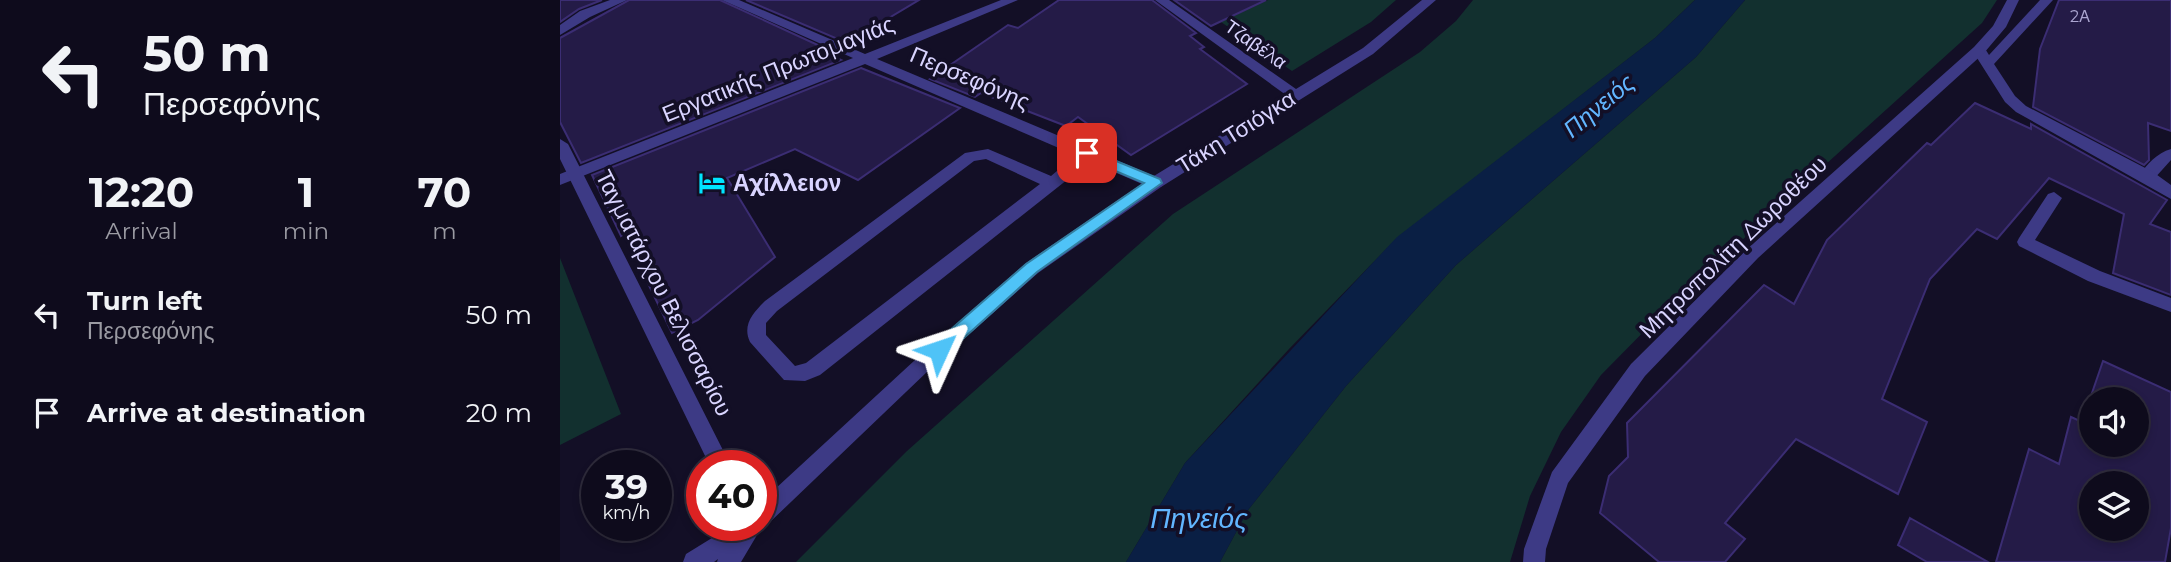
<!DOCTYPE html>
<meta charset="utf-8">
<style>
body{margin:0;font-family:Montserrat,sans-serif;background:#171425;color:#f1f3f6;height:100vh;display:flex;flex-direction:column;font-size:26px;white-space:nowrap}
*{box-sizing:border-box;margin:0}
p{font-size:23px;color:#9b9ba3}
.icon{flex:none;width:38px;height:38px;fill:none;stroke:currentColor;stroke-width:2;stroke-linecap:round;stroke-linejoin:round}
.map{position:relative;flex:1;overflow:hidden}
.drawer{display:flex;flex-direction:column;background:#0e0b1c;width:560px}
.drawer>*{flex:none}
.hud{background:#0e0b1c;color:#f1f3f6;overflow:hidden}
.fabs{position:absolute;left:1519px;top:387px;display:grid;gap:14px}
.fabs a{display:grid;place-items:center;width:70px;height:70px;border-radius:50%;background:#0e0b1c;box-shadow:0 4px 10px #0003,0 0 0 2px #2e2b3b;font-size:35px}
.speed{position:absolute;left:21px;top:450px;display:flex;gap:14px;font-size:35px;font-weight:700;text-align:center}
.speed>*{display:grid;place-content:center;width:91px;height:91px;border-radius:50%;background:#0e0b1c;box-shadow:0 4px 10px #0003,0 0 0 2px #2e2b3b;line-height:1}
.speed small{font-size:18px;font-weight:400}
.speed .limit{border:10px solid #d22;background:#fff;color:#111}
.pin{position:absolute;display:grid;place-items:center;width:60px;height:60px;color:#fff;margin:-30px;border-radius:14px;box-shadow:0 4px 10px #0006}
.me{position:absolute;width:77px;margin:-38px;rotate:48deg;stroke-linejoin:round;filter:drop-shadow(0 0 5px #0008)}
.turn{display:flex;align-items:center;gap:24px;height:147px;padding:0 28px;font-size:32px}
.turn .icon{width:91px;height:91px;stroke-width:2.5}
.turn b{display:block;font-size:49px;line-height:60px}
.eta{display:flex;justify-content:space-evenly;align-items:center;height:119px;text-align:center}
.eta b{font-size:42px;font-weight:700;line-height:49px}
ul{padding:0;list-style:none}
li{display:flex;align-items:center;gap:21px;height:98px;padding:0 28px}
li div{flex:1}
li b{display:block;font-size:26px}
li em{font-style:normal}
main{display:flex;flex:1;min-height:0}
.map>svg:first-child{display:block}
.green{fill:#12302f}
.water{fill:#0a1f44}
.building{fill:#241b47;stroke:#3b2d73;stroke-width:2;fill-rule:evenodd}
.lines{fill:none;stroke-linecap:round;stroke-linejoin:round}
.service{fill:#3d3a85;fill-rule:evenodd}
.minor{fill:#3d3a85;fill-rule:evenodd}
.tertiary{fill:#3d3a85;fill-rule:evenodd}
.route{fill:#4fc3f7;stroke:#337fa1;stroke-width:2}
.labels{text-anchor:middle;stroke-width:7;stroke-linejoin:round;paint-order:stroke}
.far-number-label{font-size:16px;fill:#aca6d1}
.far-street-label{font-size:19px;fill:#d9d4ff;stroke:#130f26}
.street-label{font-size:23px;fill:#d9d4ff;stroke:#130f26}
.poi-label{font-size:23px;font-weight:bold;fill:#d9d4ff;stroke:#130f26;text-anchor:start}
.water-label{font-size:24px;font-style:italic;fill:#62b6ff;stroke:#130f26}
.near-water-label{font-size:28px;font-style:italic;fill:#62b6ff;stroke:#130f26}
</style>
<main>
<section class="drawer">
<div class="hud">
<div class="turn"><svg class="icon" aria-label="left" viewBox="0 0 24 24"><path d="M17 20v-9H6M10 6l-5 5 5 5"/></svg><div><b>50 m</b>Περσεφόνης</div></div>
</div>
<div class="eta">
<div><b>12:20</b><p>Arrival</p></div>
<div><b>1</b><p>min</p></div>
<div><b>70</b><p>m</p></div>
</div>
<ul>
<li><svg class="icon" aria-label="left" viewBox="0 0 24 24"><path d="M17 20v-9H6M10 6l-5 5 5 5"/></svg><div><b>Turn left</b><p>Περσεφόνης</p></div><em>50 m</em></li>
<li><svg class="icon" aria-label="arrive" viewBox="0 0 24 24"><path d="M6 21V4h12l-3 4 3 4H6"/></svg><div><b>Arrive at destination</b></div><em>20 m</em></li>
</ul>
</section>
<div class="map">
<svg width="1611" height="562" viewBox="0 0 1611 562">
<rect width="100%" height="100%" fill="#130f26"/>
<!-- green -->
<path class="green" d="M 708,0 L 836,0 L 811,22 L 732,71 L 661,22 Z
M 913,0 L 1135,0 L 1095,38 L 837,238 L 729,349 L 625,463 L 566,562 L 236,562 L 347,451 L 613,214 L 860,52 L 896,21 Z
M 1185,0 L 1437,0 L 1422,23 L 1107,308 L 1041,375 L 1001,432 L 970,496 L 950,562 L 660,562 L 688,510 L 786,386 L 896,265 L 1136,57 Z
M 0,258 L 61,414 L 0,445 Z"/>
<!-- water -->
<path class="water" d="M 1135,0 L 1185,0 L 1136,57 L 896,265 L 786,386 L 688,510 L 660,562 L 566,562 L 625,463 L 837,237 L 1095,38 Z"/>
<!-- building -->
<path class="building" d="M 0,0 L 42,0 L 19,9 L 0,22 Z
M 69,0 L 160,0 L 273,52 L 268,54 L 281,60 L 21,163 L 0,122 L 0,38 Z
M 186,0 L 359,0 L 287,43 Z
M 499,0 L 592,0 L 636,33 L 630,36 L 644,47 L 640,49 L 687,84 L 571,155 L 518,117 L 506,126 L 421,93 L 415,97 L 370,79 L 448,25 L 458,28 Z
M 614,0 L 706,0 L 651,26 Z
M 1499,0 L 1611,0 L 1611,131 L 1588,123 L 1589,160 L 1584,165 L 1473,107 L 1480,49 Z
M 301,68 L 400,108 L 298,180 L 235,149 L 167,178 L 215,257 L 138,320 L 112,333 L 64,234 L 61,236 L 32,175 Z
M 1415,103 L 1471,129 L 1471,124 L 1607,200 L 1590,224 L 1611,232 L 1611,295 L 1553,273 L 1564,214 L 1489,178 L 1437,239 L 1417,229 L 1370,279 L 1322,399 L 1367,422 L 1338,494 L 1236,439 L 1165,523 L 1185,539 L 1165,562 L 1099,562 L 1040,513 L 1049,476 L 1068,457 L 1067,423 L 1204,285 L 1234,304 L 1267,240 L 1367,143 L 1371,145 Z
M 1543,361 L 1611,392 L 1611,528 L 1605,562 L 1436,562 L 1469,449 L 1499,464 L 1511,417 L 1522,422 ZM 1531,399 L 1577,399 L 1577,444 L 1531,444 ZM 1531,483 L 1577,483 L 1577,528 L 1531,528 Z
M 1350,518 L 1428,562 L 1367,562 L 1338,545 Z"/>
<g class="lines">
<!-- service -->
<path class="service" d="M 428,149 L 491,176 L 522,150 L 527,149 L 535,154 L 517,172 L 260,375 L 245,381 L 224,380 L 190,342 C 182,325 193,313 205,301 L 405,153 ZM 426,159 L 480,184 L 246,363 L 235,366 L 206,335 L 206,323 L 217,311 L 414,161 Z
M 1611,149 L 1611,160 L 1593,180 L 1581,180 L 1579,176 C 1587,164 1597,153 1611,149 Z
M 1494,192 L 1502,198 L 1475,240 L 1540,271 L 1611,298 L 1611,312 L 1528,281 L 1459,246 L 1457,242 L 1459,238 L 1488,194 Z"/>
<!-- minor -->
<path class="minor" d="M 50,0 L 67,0 L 30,17 L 0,35 L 0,25 L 20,11 Z
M 162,0 L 179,0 L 305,54 L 441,0 L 458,0 L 317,59 L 601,179 L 603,183 L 601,187 L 589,187 L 305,64 L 0,185 L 0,174 L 293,58 Z
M 1480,0 L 1493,0 L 1434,64 L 1455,96 L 1466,106 L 1593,172 L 1611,185 L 1611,199 L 1456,112 L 1445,102 L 1412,50 L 1419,46 L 1424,47 L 1429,55 Z"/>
<!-- tertiary -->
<path class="tertiary" d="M 595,0 L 609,0 L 736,89 L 803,48 L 862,0 L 876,0 L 813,54 L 601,187 L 478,273 L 369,370 L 209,523 L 203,525 L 181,562 L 157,562 L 158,559 L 154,562 L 123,562 L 126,554 L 173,525 L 201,525 L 201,502 L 355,360 L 466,263 L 589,179 L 726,95 Z
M 1447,0 L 1459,0 L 1446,27 L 1424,53 L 1198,258 L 1085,376 L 1008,483 L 986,549 L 985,562 L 963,562 L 964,549 L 992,472 L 1071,364 L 1186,250 L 1414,47 L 1433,26 Z
M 0,139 L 8,144 L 171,466 L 150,466 L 0,159 Z"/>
</g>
<!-- route -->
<path class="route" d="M 527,149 L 600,179 L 602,183 L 477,272 L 385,355 L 373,355 L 370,350 L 373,345 L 466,264 L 584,183 L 522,157 L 520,153 Z"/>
<!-- icons -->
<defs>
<g id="hotel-bare" transform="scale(2.1)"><path d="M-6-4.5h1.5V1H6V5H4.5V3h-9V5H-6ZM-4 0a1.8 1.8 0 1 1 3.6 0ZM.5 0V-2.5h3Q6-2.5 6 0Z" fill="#00e5ff" stroke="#130f26" stroke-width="2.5" paint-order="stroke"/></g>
</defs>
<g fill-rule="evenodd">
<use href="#hotel-bare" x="152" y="183"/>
</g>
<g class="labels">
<!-- far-number labels -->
<g class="far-number-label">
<text x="1520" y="22">2Α</text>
</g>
<!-- far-street labels -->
<g class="far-street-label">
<text transform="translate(696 44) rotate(35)" y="7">Τζαβέλα</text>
</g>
<!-- street labels -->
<g class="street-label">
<text transform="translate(218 69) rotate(-22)" y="8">Εργατικής Πρωτομαγιάς</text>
<text transform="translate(410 78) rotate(23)" y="8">Περσεφόνης</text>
<text transform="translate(676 132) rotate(-32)" y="8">Τάκη Τσιόγκα</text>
<text transform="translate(1173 247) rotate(-44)" y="8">Μητροπολίτη Δωροθέου</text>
<text transform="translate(104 293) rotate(63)" y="8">Ταγματάρχου Βελισσαρίου</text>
</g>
<!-- poi labels -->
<g class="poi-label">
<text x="173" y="191">Αχίλλειον</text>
</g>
<!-- water labels -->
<g class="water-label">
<text transform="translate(1039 106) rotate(-40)" y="8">Πηνειός</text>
</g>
<!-- near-water labels -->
<g class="near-water-label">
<text x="639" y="528">Πηνειός</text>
</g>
</g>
</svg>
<div class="fabs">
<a><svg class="icon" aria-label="sound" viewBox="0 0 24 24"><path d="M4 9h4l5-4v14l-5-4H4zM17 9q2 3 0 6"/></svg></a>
<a><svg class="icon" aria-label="layers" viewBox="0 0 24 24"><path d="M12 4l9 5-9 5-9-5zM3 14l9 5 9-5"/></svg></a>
</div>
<div class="speed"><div>39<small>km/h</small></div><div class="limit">40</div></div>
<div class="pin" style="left:527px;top:153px;background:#d93025"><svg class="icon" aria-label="arrive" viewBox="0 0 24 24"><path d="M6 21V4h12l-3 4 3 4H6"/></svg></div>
<svg class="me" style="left:379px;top:350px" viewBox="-20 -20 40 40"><path d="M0-17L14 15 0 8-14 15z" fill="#4fc3f7" stroke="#fff" stroke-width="4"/></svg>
</div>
</main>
